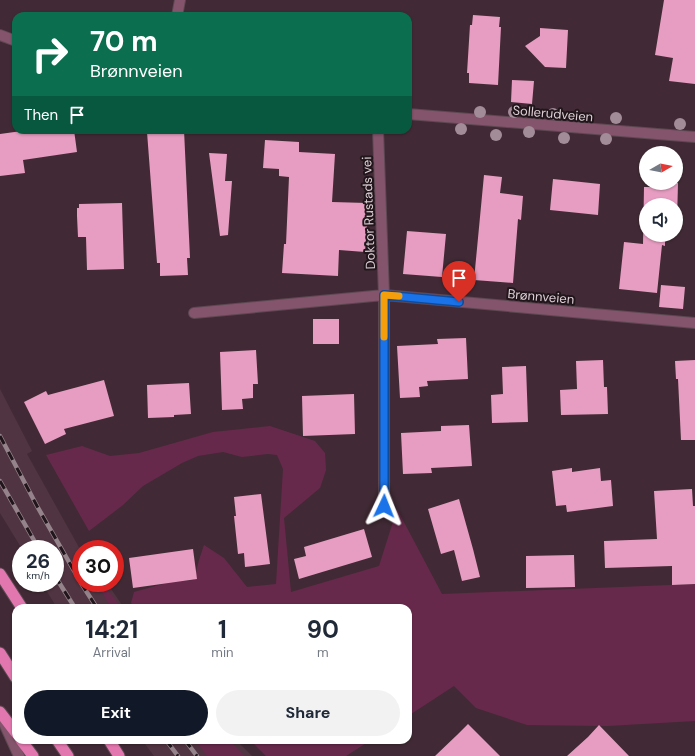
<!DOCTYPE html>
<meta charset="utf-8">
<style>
body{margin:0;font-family:"DM Sans",sans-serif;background:#f2f2f3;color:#1f2937;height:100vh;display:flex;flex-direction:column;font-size:15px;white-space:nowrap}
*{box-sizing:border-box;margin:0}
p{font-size:13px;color:#747a83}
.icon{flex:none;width:22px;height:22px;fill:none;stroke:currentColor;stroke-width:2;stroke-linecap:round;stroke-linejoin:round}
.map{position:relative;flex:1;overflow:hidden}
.drawer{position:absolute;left:12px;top:604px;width:400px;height:140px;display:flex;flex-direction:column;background:#fff;border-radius:12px;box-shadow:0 1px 3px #0004}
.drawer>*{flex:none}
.guide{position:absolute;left:12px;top:12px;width:400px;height:122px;border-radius:12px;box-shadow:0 1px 3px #0004;background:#0b6e4f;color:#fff;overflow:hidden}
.needle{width:26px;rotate:81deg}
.controls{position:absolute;left:639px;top:146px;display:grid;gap:8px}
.controls a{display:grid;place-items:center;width:44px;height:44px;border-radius:50%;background:#fff;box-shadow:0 1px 3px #0004;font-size:20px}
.speed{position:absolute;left:12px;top:540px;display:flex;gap:8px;font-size:20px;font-weight:700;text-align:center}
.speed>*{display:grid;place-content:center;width:52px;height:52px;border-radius:50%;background:#fff;box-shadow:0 1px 3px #0004;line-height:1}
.speed small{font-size:10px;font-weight:400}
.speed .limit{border:6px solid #d22;background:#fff;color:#111}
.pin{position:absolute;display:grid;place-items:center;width:34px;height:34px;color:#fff;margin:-41px -17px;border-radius:50% 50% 50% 0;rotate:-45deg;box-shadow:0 0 4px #0007}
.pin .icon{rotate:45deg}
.me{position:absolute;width:44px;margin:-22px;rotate:2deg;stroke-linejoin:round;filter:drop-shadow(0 0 3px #0008)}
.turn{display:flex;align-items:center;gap:14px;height:84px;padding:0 12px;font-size:18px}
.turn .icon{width:52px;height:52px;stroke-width:2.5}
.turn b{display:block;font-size:28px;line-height:34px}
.then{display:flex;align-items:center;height:38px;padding:0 12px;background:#0003;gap:8px;font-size:15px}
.eta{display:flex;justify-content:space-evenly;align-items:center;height:68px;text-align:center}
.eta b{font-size:24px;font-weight:700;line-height:28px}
.primary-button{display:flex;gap:8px;margin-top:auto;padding:8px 12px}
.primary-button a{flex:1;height:46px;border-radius:24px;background:#111827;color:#fff;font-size:16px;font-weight:700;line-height:46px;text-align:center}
.primary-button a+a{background:#f2f2f3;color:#1f2937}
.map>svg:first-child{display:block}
.built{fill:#503441}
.green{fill:#67294b}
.building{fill:#e69dc1}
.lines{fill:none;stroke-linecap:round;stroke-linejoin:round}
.minor-casing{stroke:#5d4852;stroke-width:12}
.trunk-casing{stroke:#5d4852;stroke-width:13}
.minor{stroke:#84546c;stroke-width:10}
.trunk{stroke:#e277af;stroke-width:11}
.rail-casing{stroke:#95838b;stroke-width:4.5}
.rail{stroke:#21161b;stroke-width:3;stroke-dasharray:9;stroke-linecap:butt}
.tree{fill:#a28c97}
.route-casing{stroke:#114b97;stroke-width:10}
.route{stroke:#1a73e8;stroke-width:7}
.slow{stroke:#f59e0b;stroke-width:7}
.labels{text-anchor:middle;stroke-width:4;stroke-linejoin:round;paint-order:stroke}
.street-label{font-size:13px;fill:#dfd1d7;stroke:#21161b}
</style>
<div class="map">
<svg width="695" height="756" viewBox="0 0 695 756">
<rect width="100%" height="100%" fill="#412a35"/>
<!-- built -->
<path class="built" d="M 0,389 L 32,451 L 27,454 L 81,551 L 81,583 L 107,583 L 124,608 L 57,608 L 42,583 L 55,583 L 55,549 L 22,549 L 0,513 Z
M 142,740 L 236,740 L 252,756 L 154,756 Z"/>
<!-- green -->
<path class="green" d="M 270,426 L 315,441 L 325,453 L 326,470 L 320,488 L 284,518 L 291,592 L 379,566 L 397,509 L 442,594 L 695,584 L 695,721 L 607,726 L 527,725 L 476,708 L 454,686 L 408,716 L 408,608 L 135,608 L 131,603 L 134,592 L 170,582 L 194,580 L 199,560 L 204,545 L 224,558 L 247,587 L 276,584 L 283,469 L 277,455 L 268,454 L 242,457 L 223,452 L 198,456 L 182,463 L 143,486 L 123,505 L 89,531 L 46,455 L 82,446 L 110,456 L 139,453 L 213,432 Z
M 97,583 L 102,583 L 122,608 L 111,608 Z
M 195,740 L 230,740 L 244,756 L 207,756 Z
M 250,740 L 371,740 L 346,756 L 266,756 Z"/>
<!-- building -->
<path class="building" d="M 664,0 L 695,0 L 695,84 L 669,81 L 673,58 L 655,55 Z
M 473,15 L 500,17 L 499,27 L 501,27 L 498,85 L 469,83 L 469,73 L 467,73 L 470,25 L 472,25 Z
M 540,28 L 568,30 L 566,68 L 545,67 L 525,46 L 540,36 Z
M 512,80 L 534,81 L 532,104 L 511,102 Z
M 29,130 L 74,130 L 77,152 L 23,160 L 25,173 L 0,176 L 0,134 Z
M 165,130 L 184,130 L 190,258 L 187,258 L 188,275 L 160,276 L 160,263 L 157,263 L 147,132 L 165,133 Z
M 265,140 L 299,142 L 299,152 L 335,154 L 332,202 L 367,203 L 367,215 L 368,215 L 365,252 L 339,250 L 338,276 L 282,273 L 284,244 L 286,244 L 289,177 L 279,176 L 279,169 L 263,168 Z
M 209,153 L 227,154 L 225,181 L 232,181 L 228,235 L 220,236 Z
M 484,175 L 502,177 L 500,193 L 523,196 L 521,220 L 518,219 L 513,283 L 474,280 Z
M 553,179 L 600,184 L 598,215 L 550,210 Z
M 650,183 L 678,183 L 677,221 L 676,221 L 676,205 L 646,205 L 646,235 L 665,235 L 665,246 L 662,245 L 657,293 L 619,289 L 624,242 L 643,244 L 644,187 L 650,187 Z
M 122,203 L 124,269 L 87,270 L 86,237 L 78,237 L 77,216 L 77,208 L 79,208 L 79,204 Z
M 407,231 L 446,234 L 442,277 L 403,274 Z
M 661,285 L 685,287 L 683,309 L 659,307 Z
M 313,319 L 339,319 L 339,344 L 313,344 Z
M 466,338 L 468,379 L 427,381 L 428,386 L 419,387 L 420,397 L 400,398 L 397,346 L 438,344 L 437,339 Z
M 256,350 L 258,384 L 253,384 L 253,398 L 242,399 L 243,409 L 222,410 L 220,352 Z
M 603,360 L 604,387 L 607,387 L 608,414 L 561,415 L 560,390 L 577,389 L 576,361 Z
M 695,360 L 695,440 L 681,440 L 678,379 L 676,379 L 675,361 Z
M 526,366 L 528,422 L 492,423 L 491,395 L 503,394 L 502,367 Z
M 104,380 L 114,416 L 64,429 L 66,434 L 45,444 L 24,402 L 46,391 L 48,395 Z
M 189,383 L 191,414 L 174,415 L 174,417 L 148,418 L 147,385 Z
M 354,394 L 355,434 L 303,436 L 302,396 Z
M 469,425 L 472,466 L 431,468 L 432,473 L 403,474 L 401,433 L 441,431 L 441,426 Z
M 572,468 L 572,472 L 600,468 L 601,481 L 611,480 L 613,506 L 567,512 L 566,505 L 556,506 L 552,471 Z
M 692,489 L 693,506 L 695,506 L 695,584 L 672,585 L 672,566 L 605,568 L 604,541 L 657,539 L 654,491 Z
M 261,494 L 270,564 L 245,567 L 244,553 L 238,554 L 234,516 L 236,516 L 234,497 Z
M 459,499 L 473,549 L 480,577 L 462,581 L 454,550 L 441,554 L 428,509 Z
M 364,529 L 372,557 L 299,579 L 294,559 L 306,556 L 304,547 Z
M 193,549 L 197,579 L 133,588 L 129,558 Z
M 574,555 L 575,587 L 526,588 L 526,556 Z
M 468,724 L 500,756 L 435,756 L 457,735 Z
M 599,725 L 629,756 L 567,756 L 588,737 Z"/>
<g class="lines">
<!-- minor casing -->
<g class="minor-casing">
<path id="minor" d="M 177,16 L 180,0
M 0,35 L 16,41
M 408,114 L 695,137
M 378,130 L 384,295 L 384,506
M 194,313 L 384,295 L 695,323
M 2,719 L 19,756"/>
</g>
<!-- trunk casing -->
<g class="trunk-casing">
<path id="trunk" d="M 0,574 L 22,608
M 0,653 L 16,678
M 0,712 L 16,733
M 21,740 L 33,756
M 57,740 L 68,756
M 109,740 L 119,756"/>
</g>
<!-- minor -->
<use href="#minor" class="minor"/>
<!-- trunk -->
<use href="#trunk" class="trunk"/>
<!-- rail casing -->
<g class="rail-casing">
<path id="rail" d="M 0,436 L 37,506 L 81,583
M 0,481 L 39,549
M 55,576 L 75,608
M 81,583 L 97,608
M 166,740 L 178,756
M 185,740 L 197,756"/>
</g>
<!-- rail -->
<use href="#rail" class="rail"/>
</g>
<!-- trees -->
<g class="tree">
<circle cx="480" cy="112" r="6"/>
<circle cx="514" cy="112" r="6"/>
<circle cx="553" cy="114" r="6"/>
<circle cx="616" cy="118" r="6"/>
<circle cx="680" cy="124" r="6"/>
<circle cx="461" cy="129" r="6"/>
<circle cx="529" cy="132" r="6"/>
<circle cx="496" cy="135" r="6"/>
<circle cx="564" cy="138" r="6"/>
<circle cx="606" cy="139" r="6"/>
</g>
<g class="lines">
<!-- route casing -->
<g class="route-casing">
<path id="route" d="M 384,506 L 384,295 L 459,302"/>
</g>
<!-- route -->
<use href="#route" class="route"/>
<!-- slow -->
<path class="slow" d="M 384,337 L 384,295 L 399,296"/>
</g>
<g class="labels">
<!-- street labels -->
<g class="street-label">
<text transform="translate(553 113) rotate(5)" y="5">Sollerudveien</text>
<text transform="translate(368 213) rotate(-92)" y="5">Doktor Rustads vei</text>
<text transform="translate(541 296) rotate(5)" y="5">Brønnveien</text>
</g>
</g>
</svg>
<div class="controls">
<a><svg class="needle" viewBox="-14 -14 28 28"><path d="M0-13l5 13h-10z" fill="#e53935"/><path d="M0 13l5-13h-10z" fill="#747a83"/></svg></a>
<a><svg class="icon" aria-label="sound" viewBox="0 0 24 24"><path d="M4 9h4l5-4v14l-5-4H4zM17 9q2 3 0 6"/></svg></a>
</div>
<div class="speed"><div>26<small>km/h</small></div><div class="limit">30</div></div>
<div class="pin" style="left:459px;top:302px;background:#d93025"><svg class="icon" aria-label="arrive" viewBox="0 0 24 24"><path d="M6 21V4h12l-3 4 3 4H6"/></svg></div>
<svg class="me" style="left:384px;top:506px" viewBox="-20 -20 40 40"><path d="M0-17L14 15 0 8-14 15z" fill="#1a73e8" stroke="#fff" stroke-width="4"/></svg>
<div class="guide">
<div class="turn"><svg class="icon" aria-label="right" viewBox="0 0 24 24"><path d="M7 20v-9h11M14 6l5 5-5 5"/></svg><div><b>70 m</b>Brønnveien</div></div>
<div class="then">Then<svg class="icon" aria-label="arrive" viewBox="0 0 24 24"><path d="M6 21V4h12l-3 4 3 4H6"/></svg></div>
</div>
<section class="drawer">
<div class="eta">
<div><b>14:21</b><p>Arrival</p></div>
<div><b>1</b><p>min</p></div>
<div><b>90</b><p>m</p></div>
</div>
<div class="primary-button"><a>Exit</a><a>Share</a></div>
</section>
</div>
